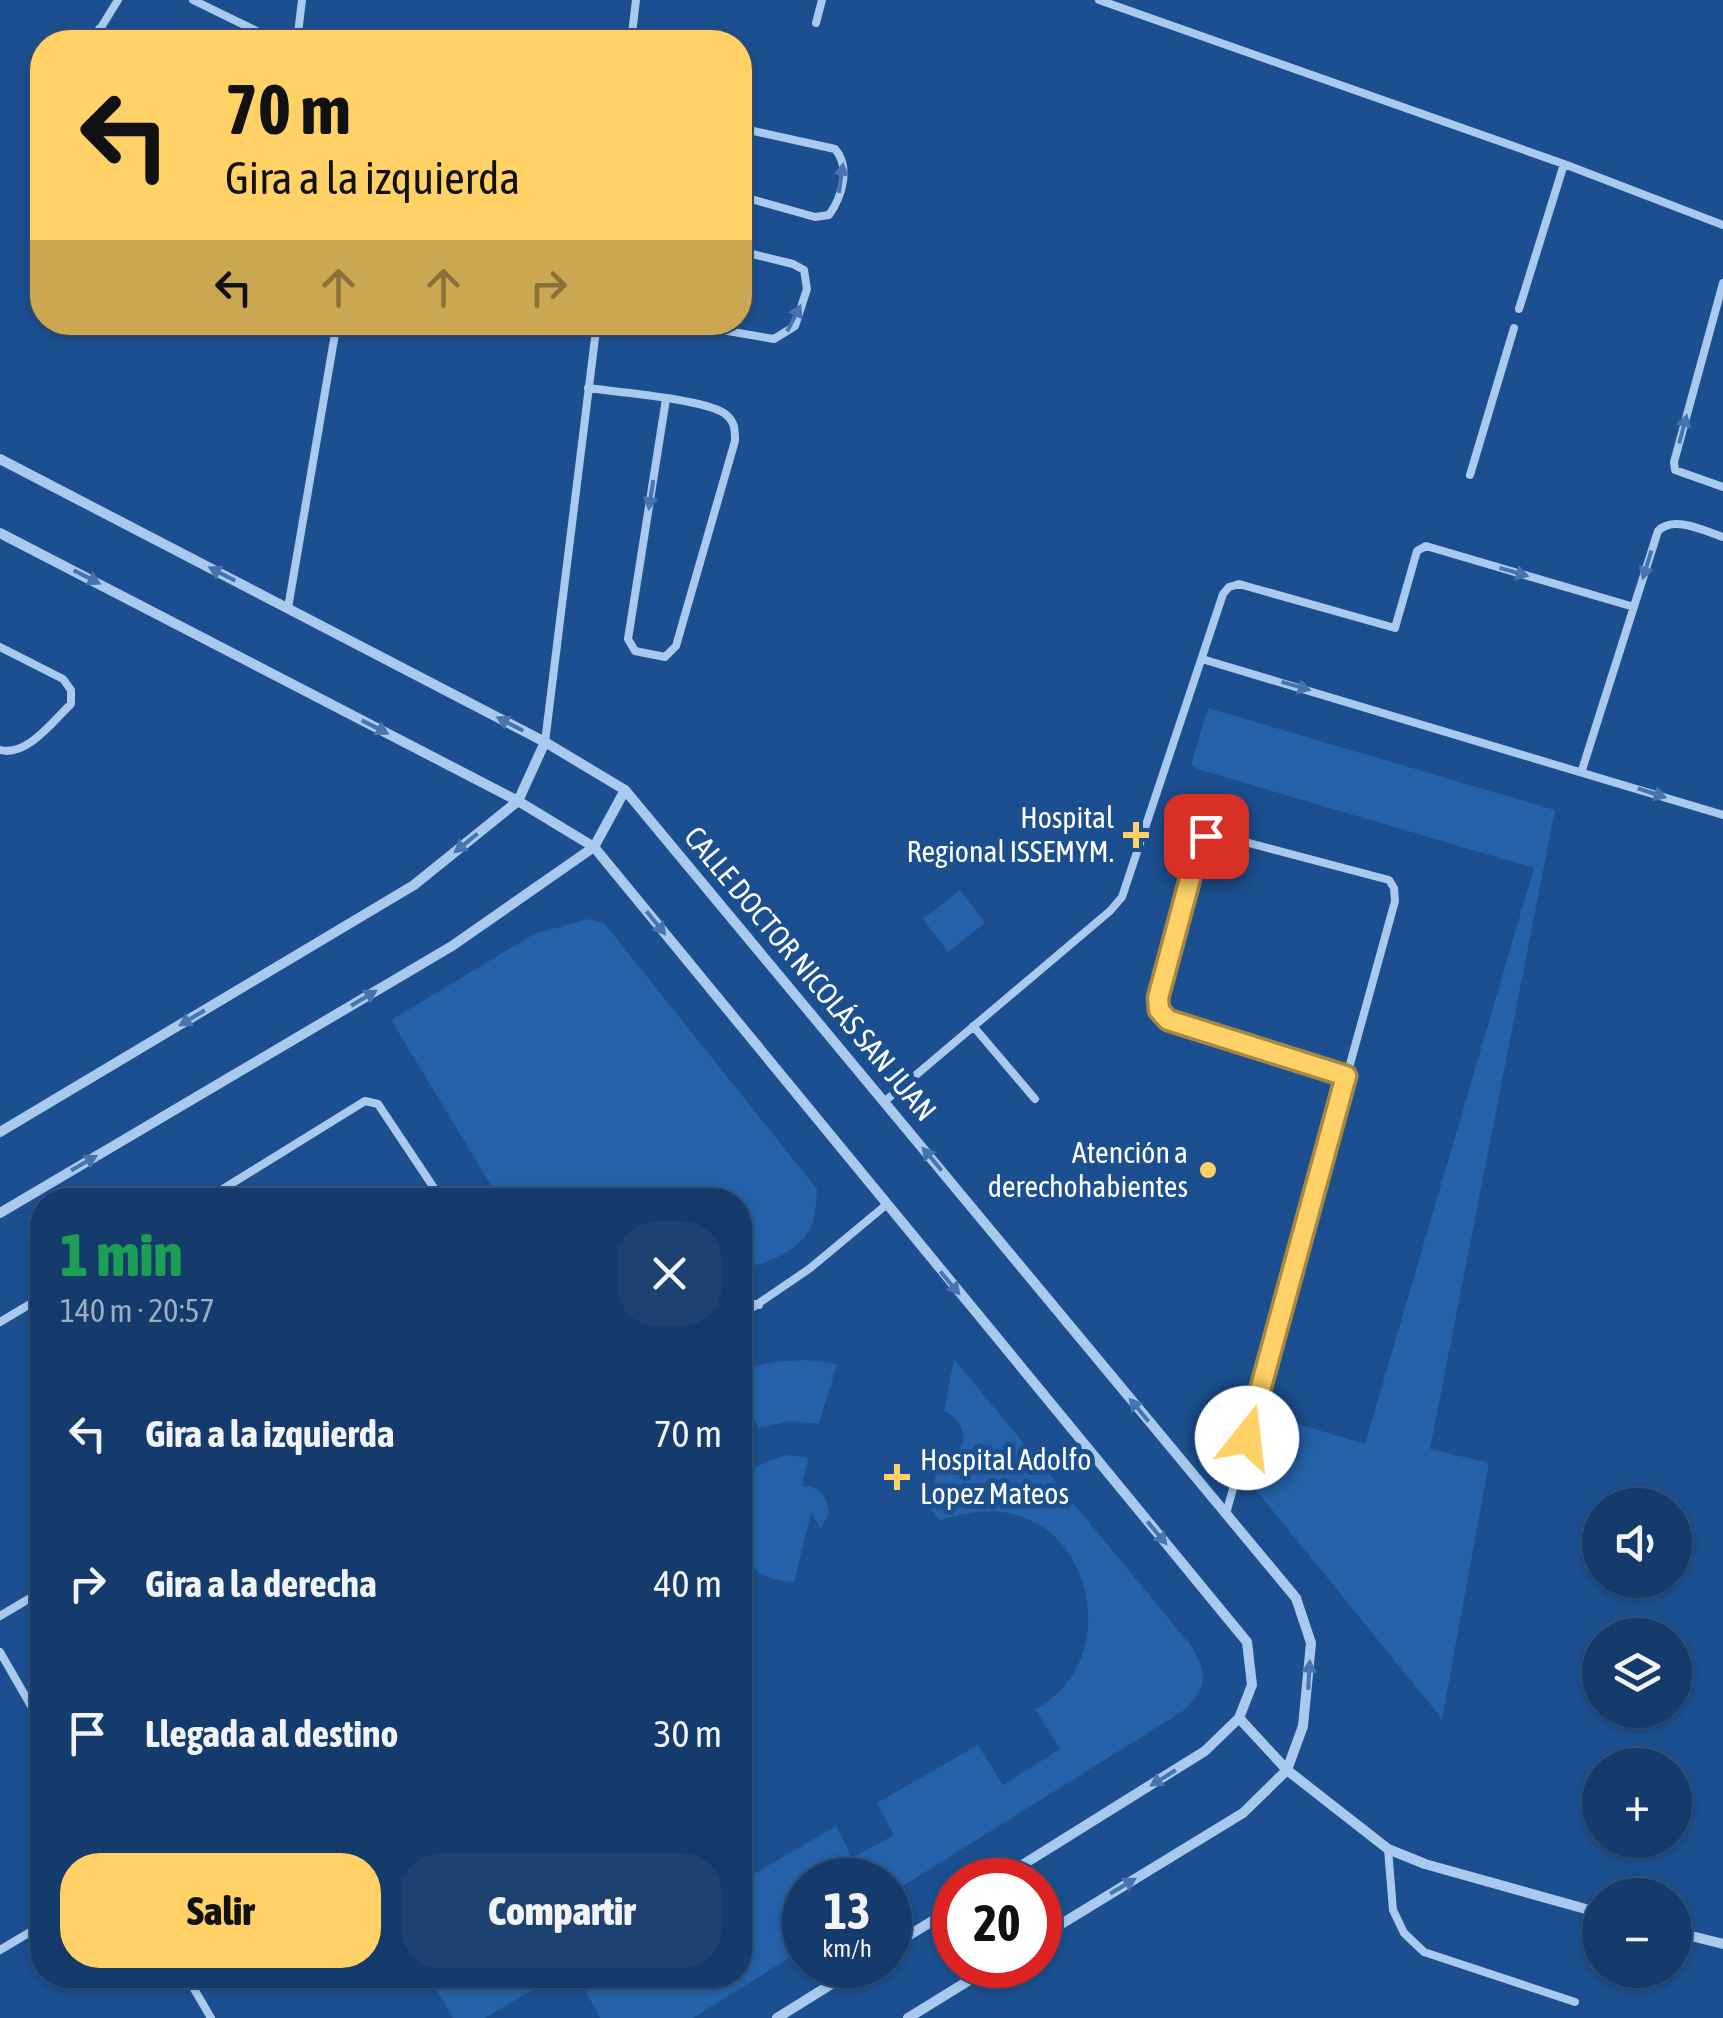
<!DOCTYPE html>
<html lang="es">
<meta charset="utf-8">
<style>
body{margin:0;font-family:"Asap Condensed",sans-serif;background:#1d4271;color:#f1f3f6;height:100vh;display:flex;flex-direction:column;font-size:38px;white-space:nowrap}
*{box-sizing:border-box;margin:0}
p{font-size:32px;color:#9dadc1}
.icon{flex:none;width:55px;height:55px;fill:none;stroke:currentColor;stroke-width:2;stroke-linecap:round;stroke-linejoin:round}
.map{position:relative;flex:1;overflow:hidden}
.drawer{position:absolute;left:30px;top:1188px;width:722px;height:800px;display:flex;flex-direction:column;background:#143b6b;border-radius:40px;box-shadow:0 2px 8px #0004,0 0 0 2px #33557e}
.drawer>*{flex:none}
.guide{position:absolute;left:30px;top:30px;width:722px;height:305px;border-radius:40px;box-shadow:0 2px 8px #0004,0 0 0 2px #33557e;background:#ffd166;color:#111;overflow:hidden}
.fabs{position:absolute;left:1582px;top:1488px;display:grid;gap:20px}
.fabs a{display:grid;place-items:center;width:110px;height:110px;border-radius:50%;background:#143b6b;box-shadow:0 2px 8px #0004,0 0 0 2px #33557e;font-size:50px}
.speed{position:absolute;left:782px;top:1858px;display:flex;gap:20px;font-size:50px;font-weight:700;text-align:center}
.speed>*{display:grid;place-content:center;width:130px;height:130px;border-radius:50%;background:#143b6b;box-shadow:0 2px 8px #0004,0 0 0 2px #33557e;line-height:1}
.speed small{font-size:25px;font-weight:400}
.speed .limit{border:15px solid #d22;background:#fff;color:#111}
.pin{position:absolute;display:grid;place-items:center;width:85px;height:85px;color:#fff;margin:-42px;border-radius:20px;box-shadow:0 5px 15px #0006}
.me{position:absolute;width:110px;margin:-55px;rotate:16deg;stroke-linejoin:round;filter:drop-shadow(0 0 8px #0008)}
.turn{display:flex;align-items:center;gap:35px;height:210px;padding:0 30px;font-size:45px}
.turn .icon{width:130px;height:130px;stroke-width:2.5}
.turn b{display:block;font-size:70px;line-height:85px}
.lanes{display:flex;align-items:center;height:95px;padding:0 30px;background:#0003;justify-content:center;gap:50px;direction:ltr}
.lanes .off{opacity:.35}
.round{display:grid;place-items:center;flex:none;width:105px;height:105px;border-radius:40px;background:#1d4271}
.overview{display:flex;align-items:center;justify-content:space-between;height:170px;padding:0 30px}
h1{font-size:60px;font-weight:800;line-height:75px;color:#1e9e55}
.action{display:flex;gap:20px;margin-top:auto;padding:20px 30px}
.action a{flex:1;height:115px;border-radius:40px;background:#ffd166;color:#111;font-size:40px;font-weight:800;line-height:115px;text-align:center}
.action a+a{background:#1d4271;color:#f1f3f6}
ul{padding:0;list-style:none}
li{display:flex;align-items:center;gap:30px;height:150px;padding:0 30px}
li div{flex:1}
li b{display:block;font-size:38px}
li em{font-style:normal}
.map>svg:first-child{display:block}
.green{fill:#2461a8}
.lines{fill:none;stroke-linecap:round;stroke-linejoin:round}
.service{stroke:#a9c9ee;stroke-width:8}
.minor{stroke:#a9c9ee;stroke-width:10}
.oneway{fill:#4674ac}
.route-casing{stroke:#a68842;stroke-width:25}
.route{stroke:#ffd166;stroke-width:18}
.poi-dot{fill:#ffd166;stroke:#1b4f8f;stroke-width:4}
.labels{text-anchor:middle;stroke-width:10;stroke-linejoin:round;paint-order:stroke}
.poi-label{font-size:30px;fill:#fff;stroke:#1b4f8f;text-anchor:end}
.street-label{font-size:30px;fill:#fff;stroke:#1b4f8f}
</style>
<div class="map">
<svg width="1723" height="2018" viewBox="0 0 1723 2018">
<rect width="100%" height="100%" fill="#1b4f8f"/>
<!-- green -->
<path class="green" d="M 1208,708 L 1555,810 L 1430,1449 L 1489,1463 L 1442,1719 L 1247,1479 L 1264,1414 L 1365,1444 L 1534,868 L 1197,769 L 1191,765 Z
M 960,890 L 985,923 L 948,952 L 923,919 Z
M 588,919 L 604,923 L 817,1189 C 816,1202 816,1217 810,1229 C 799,1251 763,1266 740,1268 L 740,1200 L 500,1200 L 391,1020 L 534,934 Z
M 954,1359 L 1193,1648 C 1208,1678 1207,1687 1183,1711 L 890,1894 L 890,1880 L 805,1880 L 805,1948 L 693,2018 L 600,2018 L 577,1975 L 628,1975 L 636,1987 L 639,1975 L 740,1975 L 740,1882 L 836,1826 L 852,1858 L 894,1835 L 877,1803 L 978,1745 L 1003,1785 L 1060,1749 L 1035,1709 C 1118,1667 1100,1531 1008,1513 C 983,1508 962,1514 939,1520 L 930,1508 L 938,1462 C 969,1458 972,1424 944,1411 Z
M 809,1360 L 837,1364 L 819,1424 L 790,1421 L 759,1428 L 740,1396 L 740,1369 L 781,1361 Z
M 788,1455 L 808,1458 L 802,1486 C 820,1486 827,1496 829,1513 L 821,1529 L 811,1513 L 794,1582 C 771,1581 757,1574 740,1558 L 740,1482 C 754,1466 767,1460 788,1455 Z
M 428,1975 L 463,1975 L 469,1984 L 485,1975 L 558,1975 L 485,2018 L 453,2018 Z"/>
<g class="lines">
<!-- service -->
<path class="service" d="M 193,0 L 279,42
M 1099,0 L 1564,164 L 1723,225
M 816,23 L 822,0
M 99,29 L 126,42
M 92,42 L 118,0
M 297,42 L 302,0
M 631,42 L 636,0
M 740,128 L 835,149 C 851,167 842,197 829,215 L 815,217 L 740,196
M 1723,283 L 1674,462 L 1675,470 L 1723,487
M 1519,309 L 1564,164
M 675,322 L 774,339 L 795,326 L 807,289 L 804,270 L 793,264 L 740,251
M 588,388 C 617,392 702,399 724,413 C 735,421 735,429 735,441 L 676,646 L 665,657 L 635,651 L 628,639 L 666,399
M 1470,475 L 1514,328
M 288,608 L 337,322
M 0,647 L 63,679 L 71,690 L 71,704 C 53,721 27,757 0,750
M 1202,659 L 1723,815
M 545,742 L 597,322
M 1582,770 L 1658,531 C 1674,515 1704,531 1723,537
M 973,1026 L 1035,1099
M 884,1102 L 1110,911 L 1122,897 L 1223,594 L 1229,587 L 1239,584 L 1395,628 L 1417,551 L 1426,546 L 1634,607
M 205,1200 L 365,1101 L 378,1104 L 442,1200
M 740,1300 L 759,1305
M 740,1316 L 809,1269 L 886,1205
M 0,1322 L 42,1297
M 1226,1514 L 1395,901 L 1394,888 L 1389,880 L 1215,834 L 1206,836 L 1199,845 L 1158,998 L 1159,1010 L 1168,1020 L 1346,1075
M 0,1616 L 42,1591
M 0,1652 L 42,1725
M 1388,1849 L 1393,1910 L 1404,1933 L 1424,1952 L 1575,2002
M 0,1950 L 42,1925
M 186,1975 L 211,2018"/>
<!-- minor -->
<path class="minor" d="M 0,459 L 545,742 L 625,790 L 1296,1598 L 1311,1643 L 1303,1726 L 1287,1770 L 1243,1813 L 1040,1937
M 0,533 L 518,801 L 594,847 L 1247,1642 L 1252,1685 L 1239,1718 L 1205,1751 L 998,1880
M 0,1132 L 414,885 L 518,801 L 545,742
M 0,1213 L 452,946 L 594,847 L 625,790
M 1239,1718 L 1287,1770 L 1388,1849 L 1425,1864 L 1600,1913
M 1675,1932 L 1723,1944
M 890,1947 L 955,1907
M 777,2018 L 862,1965
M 908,2018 L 994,1965"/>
</g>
<!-- one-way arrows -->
<defs><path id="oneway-solid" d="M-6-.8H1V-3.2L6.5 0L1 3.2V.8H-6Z" transform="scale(2.5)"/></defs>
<g class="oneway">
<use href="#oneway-solid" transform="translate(841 178) rotate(-82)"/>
<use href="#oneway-solid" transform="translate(794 318) rotate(-63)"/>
<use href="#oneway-solid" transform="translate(1683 429) rotate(-75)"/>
<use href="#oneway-solid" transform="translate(651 495) rotate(99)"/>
<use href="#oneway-solid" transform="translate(1647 565) rotate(107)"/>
<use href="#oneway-solid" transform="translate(1514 572) rotate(16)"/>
<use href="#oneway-solid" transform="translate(222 574) rotate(-153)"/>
<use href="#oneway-solid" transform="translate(87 577) rotate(27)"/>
<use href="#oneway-solid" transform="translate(1296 686) rotate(16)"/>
<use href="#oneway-solid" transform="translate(510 724) rotate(-153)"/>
<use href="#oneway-solid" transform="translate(375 727) rotate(27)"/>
<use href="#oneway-solid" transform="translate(1652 793) rotate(18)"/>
<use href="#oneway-solid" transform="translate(466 843) rotate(141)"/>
<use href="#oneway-solid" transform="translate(656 923) rotate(51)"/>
<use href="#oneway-solid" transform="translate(364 998) rotate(-31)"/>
<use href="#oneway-solid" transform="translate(192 1018) rotate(149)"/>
<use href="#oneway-solid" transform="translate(932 1159) rotate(-130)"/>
<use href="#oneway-solid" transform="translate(84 1163) rotate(-30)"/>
<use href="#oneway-solid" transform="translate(950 1283) rotate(50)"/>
<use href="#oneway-solid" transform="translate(1139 1410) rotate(-130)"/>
<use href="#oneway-solid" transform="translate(1157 1533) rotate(50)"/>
<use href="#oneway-solid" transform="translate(1309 1675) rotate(-87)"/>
<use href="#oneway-solid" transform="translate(1163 1778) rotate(148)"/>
<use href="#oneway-solid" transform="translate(1123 1886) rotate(-31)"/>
</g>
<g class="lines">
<!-- route casing -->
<g class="route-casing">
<path id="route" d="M 1206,836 L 1199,845 L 1158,998 L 1159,1010 L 1168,1020 L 1346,1076 L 1247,1438"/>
</g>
<!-- route -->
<use href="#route" class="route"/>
</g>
<!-- markers -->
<g class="poi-dot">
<path d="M1131 820h10v10h10v10h-10v10h-10v-10h-10v-10h10z"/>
<circle cx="1208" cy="1170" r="10"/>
<path d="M892 1462h10v10h10v10h-10v10h-10v-10h-10v-10h10z"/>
</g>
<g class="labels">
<!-- poi labels -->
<g class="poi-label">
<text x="1114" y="828">Hospital<tspan x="1114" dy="34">Regional ISSEMYM.</tspan></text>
<text x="1188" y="1163">Atención a<tspan x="1188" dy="34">derechohabientes</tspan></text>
<text x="920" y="1470" text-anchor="start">Hospital Adolfo<tspan x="920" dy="34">Lopez Mateos</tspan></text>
</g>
<!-- street labels -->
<g class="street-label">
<text transform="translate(810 974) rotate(50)" y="10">CALLE DOCTOR NICOLÁS SAN JUAN</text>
</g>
</g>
</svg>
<div class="fabs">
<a><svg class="icon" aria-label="sound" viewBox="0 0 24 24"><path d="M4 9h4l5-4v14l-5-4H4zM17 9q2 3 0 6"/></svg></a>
<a><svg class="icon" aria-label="layers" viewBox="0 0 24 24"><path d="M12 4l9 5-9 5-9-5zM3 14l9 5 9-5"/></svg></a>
<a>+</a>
<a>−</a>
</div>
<div class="speed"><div>13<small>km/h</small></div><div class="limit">20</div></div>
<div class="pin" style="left:1206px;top:836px;background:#d93025"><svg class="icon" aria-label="arrive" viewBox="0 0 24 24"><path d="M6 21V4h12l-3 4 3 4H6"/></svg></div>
<svg class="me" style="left:1247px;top:1438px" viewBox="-20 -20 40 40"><circle r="19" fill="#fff"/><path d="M0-13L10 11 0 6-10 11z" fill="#ffd166"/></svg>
<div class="guide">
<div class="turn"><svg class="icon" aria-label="left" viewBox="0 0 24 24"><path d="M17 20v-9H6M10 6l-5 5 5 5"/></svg><div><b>70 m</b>Gira a la izquierda</div></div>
<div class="lanes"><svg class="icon" aria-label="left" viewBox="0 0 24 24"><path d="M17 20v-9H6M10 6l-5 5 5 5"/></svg><svg class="icon off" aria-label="ahead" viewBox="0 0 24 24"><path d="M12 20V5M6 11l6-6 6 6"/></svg><svg class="icon off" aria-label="ahead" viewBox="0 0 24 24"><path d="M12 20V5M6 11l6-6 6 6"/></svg><svg class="icon off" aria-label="right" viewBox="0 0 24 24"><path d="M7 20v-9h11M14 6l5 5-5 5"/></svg></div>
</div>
<section class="drawer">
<div class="overview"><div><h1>1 min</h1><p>140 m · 20:57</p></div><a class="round"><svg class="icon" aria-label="close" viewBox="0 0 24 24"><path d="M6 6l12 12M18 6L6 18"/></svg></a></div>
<ul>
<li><svg class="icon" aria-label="left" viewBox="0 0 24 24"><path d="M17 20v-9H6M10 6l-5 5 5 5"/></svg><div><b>Gira a la izquierda</b></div><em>70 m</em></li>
<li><svg class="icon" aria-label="right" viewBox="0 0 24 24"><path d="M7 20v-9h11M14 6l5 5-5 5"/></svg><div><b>Gira a la derecha</b></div><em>40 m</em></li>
<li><svg class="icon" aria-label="arrive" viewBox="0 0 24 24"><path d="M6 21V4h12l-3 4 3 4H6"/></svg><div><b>Llegada al destino</b></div><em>30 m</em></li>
</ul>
<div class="action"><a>Salir</a><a>Compartir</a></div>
</section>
</div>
